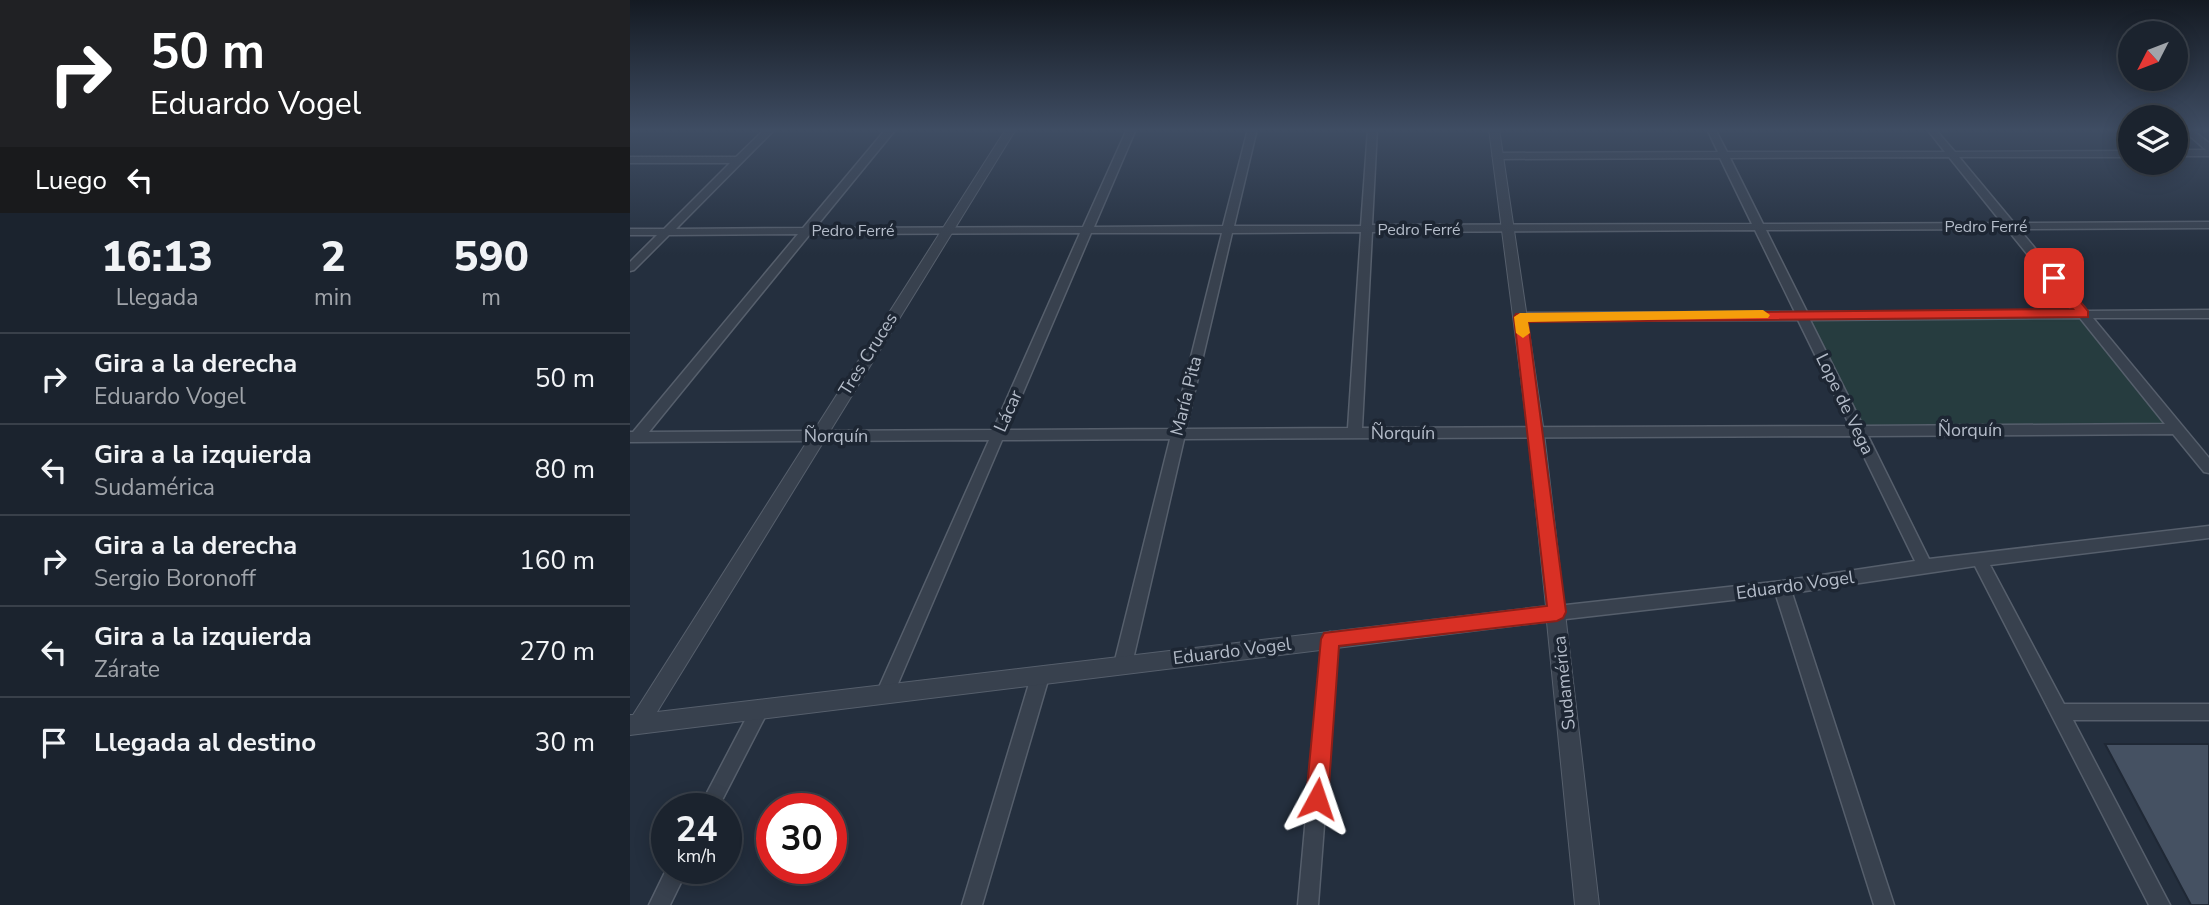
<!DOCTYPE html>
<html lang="es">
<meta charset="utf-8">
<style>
body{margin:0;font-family:"Nunito Sans",sans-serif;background:#282f3a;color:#f1f3f6;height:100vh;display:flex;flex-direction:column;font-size:26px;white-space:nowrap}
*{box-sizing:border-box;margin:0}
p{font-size:23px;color:#a0a4aa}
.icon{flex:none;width:38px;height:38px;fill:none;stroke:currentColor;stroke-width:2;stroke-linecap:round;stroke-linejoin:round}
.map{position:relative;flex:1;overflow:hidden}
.panel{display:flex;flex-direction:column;background:#1b232e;width:630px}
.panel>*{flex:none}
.banner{background:#202124;color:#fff;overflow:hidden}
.needle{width:46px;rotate:228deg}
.tools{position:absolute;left:1488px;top:21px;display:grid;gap:14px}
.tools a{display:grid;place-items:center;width:70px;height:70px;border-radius:50%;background:#1b232e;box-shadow:0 4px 18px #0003,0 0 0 2px #39404a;font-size:35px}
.speed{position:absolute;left:21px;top:793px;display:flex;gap:14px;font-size:35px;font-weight:700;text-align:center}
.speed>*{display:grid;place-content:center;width:91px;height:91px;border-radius:50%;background:#1b232e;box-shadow:0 4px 18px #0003,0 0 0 2px #39404a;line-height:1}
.speed small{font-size:18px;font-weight:400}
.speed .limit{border:10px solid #d22;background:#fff;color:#111}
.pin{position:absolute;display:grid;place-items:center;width:60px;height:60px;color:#fff;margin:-30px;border-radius:14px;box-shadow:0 4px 10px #0006}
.me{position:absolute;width:77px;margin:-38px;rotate:5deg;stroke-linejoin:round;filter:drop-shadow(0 0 5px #0008)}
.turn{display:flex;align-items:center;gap:24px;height:147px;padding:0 35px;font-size:32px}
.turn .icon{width:91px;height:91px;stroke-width:2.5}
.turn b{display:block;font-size:49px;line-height:60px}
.then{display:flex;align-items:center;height:66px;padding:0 35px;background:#0003;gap:14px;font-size:26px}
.eta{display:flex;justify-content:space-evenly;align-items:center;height:119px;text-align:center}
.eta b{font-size:42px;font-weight:800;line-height:49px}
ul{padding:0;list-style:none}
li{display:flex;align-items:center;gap:21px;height:91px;padding:0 35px;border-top:2px solid #39404a}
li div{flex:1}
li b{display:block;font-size:26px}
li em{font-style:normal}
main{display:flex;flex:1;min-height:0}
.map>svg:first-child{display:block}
.green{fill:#263c3f}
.building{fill:#455162;stroke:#1f2835;stroke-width:2}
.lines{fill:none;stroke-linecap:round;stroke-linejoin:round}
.minor-casing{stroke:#565f6c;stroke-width:3}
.tertiary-casing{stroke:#565f6c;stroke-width:2}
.minor{fill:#38414e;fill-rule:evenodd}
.tertiary{fill:#38414e;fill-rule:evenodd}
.route{fill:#d93025;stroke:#8d1f18;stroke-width:2}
.slow{fill:#f59e0b}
.labels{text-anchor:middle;stroke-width:7;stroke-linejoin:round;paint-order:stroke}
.far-street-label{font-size:16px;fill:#b4bcc9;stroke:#1d2633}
.street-label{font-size:18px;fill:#b4bcc9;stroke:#1d2633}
</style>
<main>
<section class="panel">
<div class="banner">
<div class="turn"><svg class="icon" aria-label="right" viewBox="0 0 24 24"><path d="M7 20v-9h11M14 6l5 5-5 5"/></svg><div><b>50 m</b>Eduardo Vogel</div></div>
<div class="then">Luego<svg class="icon" aria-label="left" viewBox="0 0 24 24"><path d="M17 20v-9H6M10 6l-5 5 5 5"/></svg></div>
</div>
<div class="eta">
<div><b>16:13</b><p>Llegada</p></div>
<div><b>2</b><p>min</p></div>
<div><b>590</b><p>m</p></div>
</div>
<ul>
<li><svg class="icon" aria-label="right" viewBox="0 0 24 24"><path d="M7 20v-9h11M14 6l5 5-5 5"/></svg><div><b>Gira a la derecha</b><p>Eduardo Vogel</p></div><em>50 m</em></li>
<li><svg class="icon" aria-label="left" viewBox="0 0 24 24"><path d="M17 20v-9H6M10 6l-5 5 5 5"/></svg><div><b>Gira a la izquierda</b><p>Sudamérica</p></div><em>80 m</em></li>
<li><svg class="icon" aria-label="right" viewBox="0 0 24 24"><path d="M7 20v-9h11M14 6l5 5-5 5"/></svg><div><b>Gira a la derecha</b><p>Sergio Boronoff</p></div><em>160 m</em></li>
<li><svg class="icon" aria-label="left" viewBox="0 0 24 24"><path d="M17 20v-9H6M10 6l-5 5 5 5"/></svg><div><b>Gira a la izquierda</b><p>Zárate</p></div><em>270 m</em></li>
<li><svg class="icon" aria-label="arrive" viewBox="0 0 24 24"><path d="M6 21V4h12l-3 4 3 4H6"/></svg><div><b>Llegada al destino</b></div><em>30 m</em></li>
</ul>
</section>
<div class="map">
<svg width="1579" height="905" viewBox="0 0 1579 905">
<rect width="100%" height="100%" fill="#242f3e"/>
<!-- green -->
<path class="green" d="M 1172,314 L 1453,314 L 1546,429 L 1227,431 Z"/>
<!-- building -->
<path class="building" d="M 1475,744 L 1579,744 L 1579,905 L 1561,905 Z"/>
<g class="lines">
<!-- minor casing -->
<g class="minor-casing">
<path id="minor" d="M 135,129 L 145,129 L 46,229 L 173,228 L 256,129 L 266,129 L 185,228 L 453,227 L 497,129 L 506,129 L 464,227 L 593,226 L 618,129 L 627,129 L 604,226 L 731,226 L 738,129 L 747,129 L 742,225 L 1122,224 L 1090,158 L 868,159 L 863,156 L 868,153 L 1088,152 L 1077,129 L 1085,129 L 1097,152 L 1315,152 L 1297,129 L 1305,129 L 1325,152 L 1500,151 L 1500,157 L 1329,157 L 1384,223 L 1579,222 L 1579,228 L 1389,229 L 1457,311 L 1579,310 L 1579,318 L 1463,318 L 1579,458 L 1579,473 L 1574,472 L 1543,434 L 1238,436 L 1299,559 L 1579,526 L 1579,538 L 1360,565 L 1434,704 L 1579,704 L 1579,720 L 1443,720 L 1540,905 L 1519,905 L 1345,566 L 1162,593 L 1264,905 L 1244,905 L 1146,595 L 927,620 L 921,618 L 919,613 L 921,608 L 927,606 L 1152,581 L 1285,561 L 1224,436 L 554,439 L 502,664 L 499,669 L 493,672 L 487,669 L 484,664 L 540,439 L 372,440 L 261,700 L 255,702 L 249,700 L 246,694 L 359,440 L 0,442 L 0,432 L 3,432 L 168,234 L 39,235 L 4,270 L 0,271 L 0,262 L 27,235 L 0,235 L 0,229 L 34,229 L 100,163 L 0,163 L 0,157 L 106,157 ZM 1319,157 L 1372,223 L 1133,224 L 1100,158 ZM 1377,229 L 1443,311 L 1177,312 L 1136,230 ZM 1125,230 L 1165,312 L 890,313 L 884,317 L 890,321 L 1168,320 L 1220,426 L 732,428 L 742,232 ZM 731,232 L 718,428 L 556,429 L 602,233 ZM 450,233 L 363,430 L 19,432 L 180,234 ZM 461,233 L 592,233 L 543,429 L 377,430 ZM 1450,318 L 1535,424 L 1233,426 L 1180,320 Z
M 1552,129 L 1561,129 L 1579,143 L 1579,156 L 1545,156 L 1545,150 L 1576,150 Z
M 700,632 L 706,634 L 708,639 L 688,905 L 668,905 L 692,639 L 694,634 Z
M 410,669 L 416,671 L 419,677 L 352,905 L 332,905 L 401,677 L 404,671 Z
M 129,703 L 135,705 L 138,711 L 88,808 L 69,808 L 123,705 Z
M 37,868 L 58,868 L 40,905 L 19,905 Z"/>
</g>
<!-- tertiary casing -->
<g class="tertiary-casing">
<path id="tertiary" d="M 376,129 L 386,129 L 27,712 L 916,606 L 898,433 L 859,129 L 869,129 L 914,433 L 969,905 L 945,905 L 917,622 L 0,735 L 0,715 L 3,715 Z"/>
</g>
<!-- minor -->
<use href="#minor" class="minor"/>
<!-- tertiary -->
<use href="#tertiary" class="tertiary"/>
</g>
<!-- sky -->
<linearGradient id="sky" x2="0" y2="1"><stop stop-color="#141a22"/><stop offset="0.51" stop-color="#3f4d63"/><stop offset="1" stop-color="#3f4d63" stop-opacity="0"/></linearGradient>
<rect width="1579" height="255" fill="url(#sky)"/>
<!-- route -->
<path class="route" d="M 1424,274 L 1429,276 L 1458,311 L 1458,317 L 898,322 L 936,612 L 933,618 L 927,621 L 709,646 L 698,799 L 695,806 L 687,809 L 680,806 L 676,799 L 691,639 L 694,633 L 917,606 L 884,317 L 886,314 L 1443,309 L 1418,278 Z"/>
<!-- slow -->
<path class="slow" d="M 1133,310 L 1140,315 L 1138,318 L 898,322 L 900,333 L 893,338 L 886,333 L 884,317 L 890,313 Z"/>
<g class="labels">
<!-- far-street labels -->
<g class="far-street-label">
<text x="1356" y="232">Pedro Ferré</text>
<text x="789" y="235">Pedro Ferré</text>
<text x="223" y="236">Pedro Ferré</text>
</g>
<!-- street labels -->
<g class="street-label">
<text transform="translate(238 354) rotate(-58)" y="6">Tres Cruces</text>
<text transform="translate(556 396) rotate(-76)" y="6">María Pita</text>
<text transform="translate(1215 404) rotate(64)" y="6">Lope de Vega</text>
<text transform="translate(378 411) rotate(-66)" y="6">Lácar</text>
<text x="1340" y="436">Ñorquín</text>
<text x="773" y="439">Ñorquín</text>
<text x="206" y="442">Ñorquín</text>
<text transform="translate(1165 585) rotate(-8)" y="6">Eduardo Vogel</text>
<text transform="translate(602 651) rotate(-7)" y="6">Eduardo Vogel</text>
<text transform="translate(934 683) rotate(-96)" y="6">Sudamérica</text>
</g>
</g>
</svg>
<div class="tools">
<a><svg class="needle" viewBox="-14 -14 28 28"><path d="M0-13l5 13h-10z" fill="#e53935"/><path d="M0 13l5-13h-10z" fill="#a0a4aa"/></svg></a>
<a><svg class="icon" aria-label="layers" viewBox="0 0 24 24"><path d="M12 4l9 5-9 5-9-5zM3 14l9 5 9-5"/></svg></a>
</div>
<div class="speed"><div>24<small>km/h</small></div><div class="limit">30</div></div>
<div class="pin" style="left:1424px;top:278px;background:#d93025"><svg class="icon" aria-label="arrive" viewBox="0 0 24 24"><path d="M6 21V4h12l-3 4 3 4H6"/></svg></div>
<svg class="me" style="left:687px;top:799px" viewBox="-20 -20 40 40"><path d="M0-17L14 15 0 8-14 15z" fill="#d93025" stroke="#fff" stroke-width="4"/></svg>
</div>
</main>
